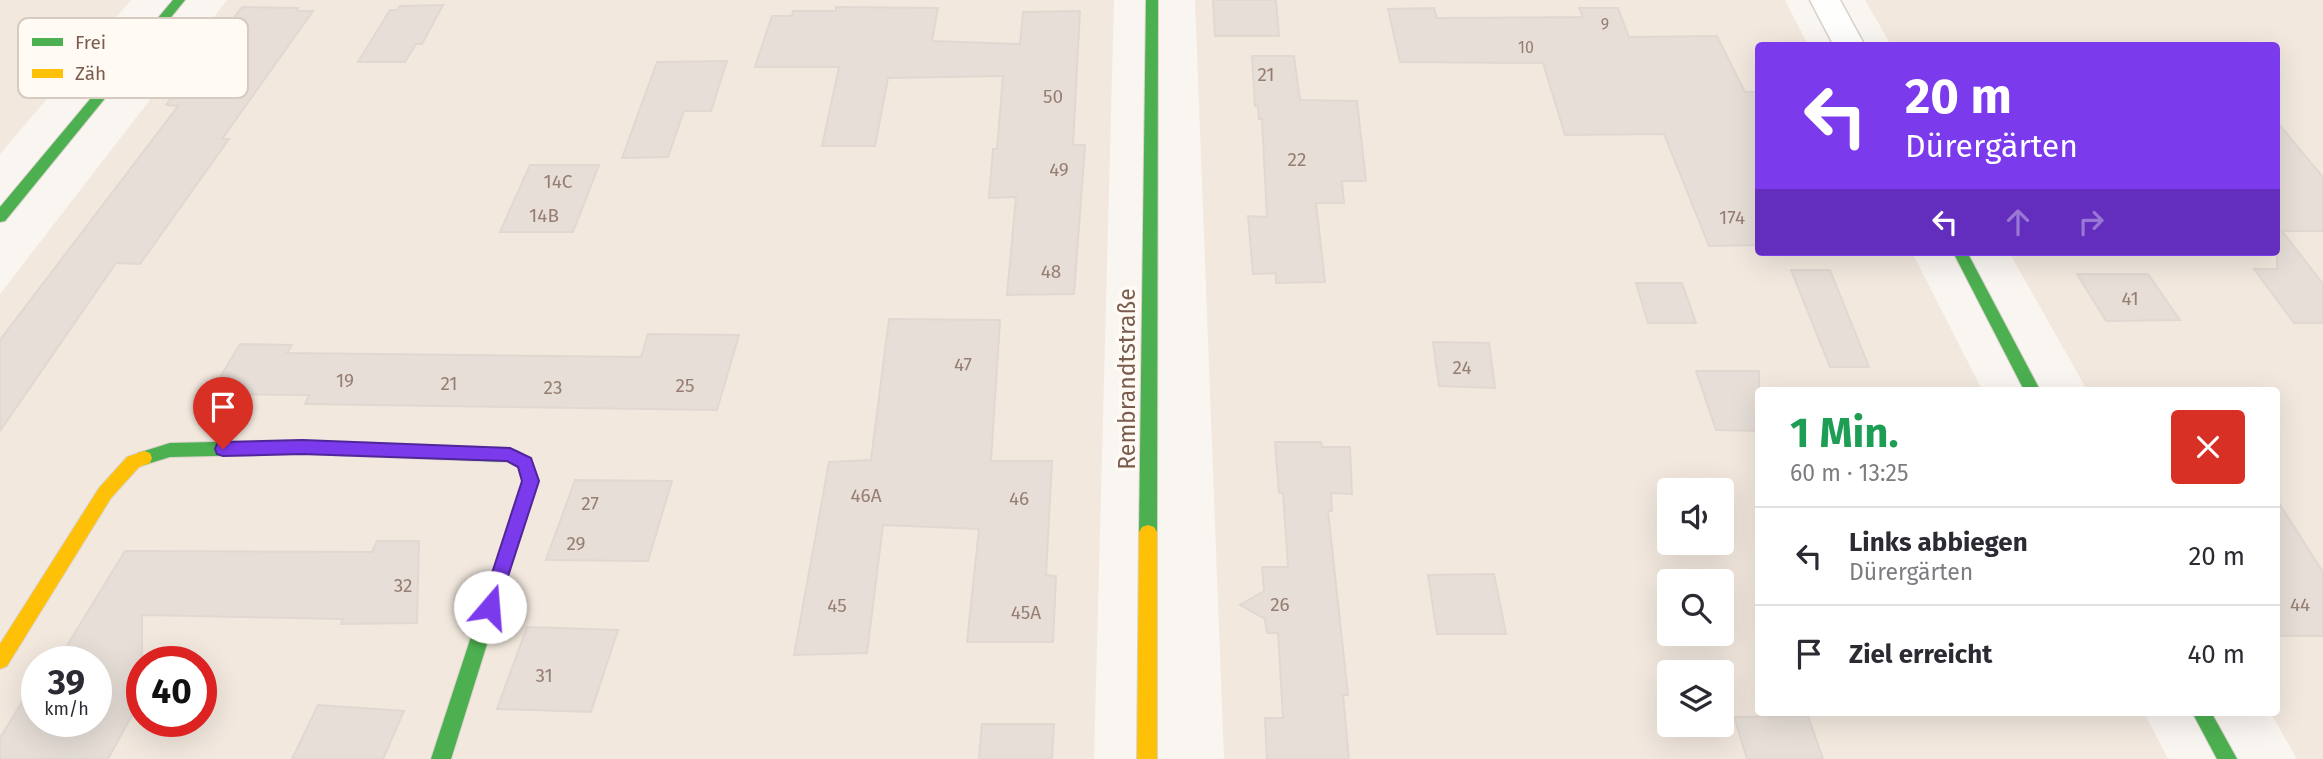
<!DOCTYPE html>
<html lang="de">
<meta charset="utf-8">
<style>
body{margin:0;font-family:"Fira Sans",sans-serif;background:#f7f7f7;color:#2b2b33;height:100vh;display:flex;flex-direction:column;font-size:26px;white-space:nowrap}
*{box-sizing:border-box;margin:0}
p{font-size:23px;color:#7c7c81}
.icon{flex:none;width:38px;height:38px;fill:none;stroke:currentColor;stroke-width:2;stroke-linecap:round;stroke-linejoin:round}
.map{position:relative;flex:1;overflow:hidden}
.panel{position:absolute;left:1755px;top:387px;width:525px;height:329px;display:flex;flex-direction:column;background:#fff;border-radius:7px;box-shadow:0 7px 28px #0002}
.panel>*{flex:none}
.hud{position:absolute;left:1755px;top:42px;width:525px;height:214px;border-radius:7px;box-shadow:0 7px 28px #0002;background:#7c3aed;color:#fff;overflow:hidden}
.controls{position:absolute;left:1657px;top:478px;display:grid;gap:14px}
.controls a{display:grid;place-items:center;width:77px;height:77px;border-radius:7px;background:#fff;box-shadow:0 7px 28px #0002;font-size:35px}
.speed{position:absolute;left:21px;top:646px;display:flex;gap:14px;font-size:35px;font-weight:700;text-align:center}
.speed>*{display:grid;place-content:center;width:91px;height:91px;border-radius:50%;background:#fff;box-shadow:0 7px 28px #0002;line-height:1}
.speed small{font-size:18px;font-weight:400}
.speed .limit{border:10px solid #d22;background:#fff;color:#111}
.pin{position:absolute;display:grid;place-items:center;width:60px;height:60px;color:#fff;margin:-72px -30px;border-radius:50% 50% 50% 0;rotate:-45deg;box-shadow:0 0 7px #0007}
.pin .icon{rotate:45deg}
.me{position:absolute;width:77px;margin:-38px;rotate:18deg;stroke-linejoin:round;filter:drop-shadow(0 0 5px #0008)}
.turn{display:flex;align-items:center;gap:24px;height:147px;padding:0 35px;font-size:32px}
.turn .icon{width:91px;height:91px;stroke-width:2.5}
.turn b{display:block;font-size:49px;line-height:60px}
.lanes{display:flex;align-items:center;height:66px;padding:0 35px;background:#0003;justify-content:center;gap:35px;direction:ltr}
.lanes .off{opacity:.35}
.round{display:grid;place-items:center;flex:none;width:74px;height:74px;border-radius:7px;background:#f7f7f7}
.overview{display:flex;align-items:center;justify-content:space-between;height:119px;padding:0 35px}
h1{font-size:42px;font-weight:700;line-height:52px;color:#1e9e55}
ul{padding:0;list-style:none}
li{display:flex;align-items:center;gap:21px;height:98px;padding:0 35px;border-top:2px solid #e1e1e2}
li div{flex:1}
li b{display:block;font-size:26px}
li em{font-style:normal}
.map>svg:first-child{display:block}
.residential{fill:#f2e8de;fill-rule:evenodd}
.building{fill:#e6ded7;stroke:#e2d8d2;stroke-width:2}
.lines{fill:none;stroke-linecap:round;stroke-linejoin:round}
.street-casing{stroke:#d7d1cb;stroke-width:3}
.fast-casing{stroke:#d9d2cb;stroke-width:2}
.slow-casing{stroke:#d9d2cb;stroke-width:2}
.street{fill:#fefefd;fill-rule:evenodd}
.fast{fill:#4caf50;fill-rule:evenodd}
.slow{fill:#ffc107;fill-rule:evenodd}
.route{fill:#7c3aed;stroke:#51269a;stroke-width:2}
.labels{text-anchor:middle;stroke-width:7;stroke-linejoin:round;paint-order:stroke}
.far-number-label{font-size:16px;fill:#977e72}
.number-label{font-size:19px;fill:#977e72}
.street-label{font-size:23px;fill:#7a5c4d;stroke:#fffaf3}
.key{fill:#fffaf3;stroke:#d7cbc1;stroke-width:2}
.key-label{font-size:19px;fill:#7a5c4d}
</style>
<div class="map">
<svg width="2323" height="759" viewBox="0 0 2323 759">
<rect width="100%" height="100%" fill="#f9f5f0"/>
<!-- residential -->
<path class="residential" d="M 0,0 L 131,0 L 0,154 Z
M 227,0 L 1114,0 L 1094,759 L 0,759 L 0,294 ZM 37,662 L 96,662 L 96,721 L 37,721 ZM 142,662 L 201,662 L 201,721 L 142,721 Z
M 1195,0 L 1785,0 L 1808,45 L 1759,46 L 1759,252 L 1912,252 L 1982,390 L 1759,390 L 1759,712 L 2144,712 L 2168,759 L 1224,759 ZM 1670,490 L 1722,490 L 1722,542 L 1670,542 ZM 1670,581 L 1722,581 L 1722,634 L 1670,634 ZM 1670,672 L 1722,672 L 1722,724 L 1670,724 Z
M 1865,0 L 2323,0 L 2323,759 L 2297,759 L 2270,712 L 2277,712 L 2277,390 L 2087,390 L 2009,252 L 2277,252 L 2277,46 L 1891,45 Z"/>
<!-- building -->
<path class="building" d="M 1213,0 L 1276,0 L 1279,36 L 1215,36 Z
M 443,5 L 422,44 L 416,44 L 405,62 L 358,62 L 390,10 L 397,10 L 400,6 Z
M 242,7 L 298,8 L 296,11 L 313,11 L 222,139 L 229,139 L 140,264 L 116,263 L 0,431 L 0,340 L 178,106 L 166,105 Z
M 836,7 L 938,8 L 932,41 L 1020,44 L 1023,12 L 1080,11 L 1073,145 L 1085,145 L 1074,294 L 1007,295 L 1016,197 L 989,198 L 993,149 L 997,149 L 1003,76 L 888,78 L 875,146 L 822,146 L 839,67 L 755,67 L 772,16 L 792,16 L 793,11 L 836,11 Z
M 1434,8 L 1437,18 L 1583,17 L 1579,8 L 1618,8 L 1629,37 L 1717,36 L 1745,92 L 1759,92 L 1759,245 L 1709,246 L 1664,134 L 1565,135 L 1543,63 L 1400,62 L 1388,9 Z
M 1252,56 L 1294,56 L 1300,100 L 1357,101 L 1366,181 L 1342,181 L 1344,203 L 1316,203 L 1325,282 L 1276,283 L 1276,273 L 1253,274 L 1248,216 L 1267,217 L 1262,119 L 1259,119 L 1258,106 L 1255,106 Z
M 727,61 L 711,111 L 684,111 L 668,157 L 622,158 L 657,62 Z
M 2277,122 L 2323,177 L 2323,231 L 2282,231 L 2323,284 L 2323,323 L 2294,323 L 2254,269 L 2277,269 Z
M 530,165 L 599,165 L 573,232 L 500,232 Z
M 1791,270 L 1830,270 L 1869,367 L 1830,367 Z
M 2077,274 L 2148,274 L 2180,320 L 2106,321 Z
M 1636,283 L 1682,283 L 1696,323 L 1648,323 Z
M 889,319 L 1000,320 L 991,461 L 1052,461 L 1046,575 L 1056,576 L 1053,642 L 967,642 L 979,529 L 883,525 L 867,653 L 794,655 L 829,462 L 871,460 Z
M 648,334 L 739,335 L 717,410 L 305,404 L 309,395 L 210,394 L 240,344 L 292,345 L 287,353 L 641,357 Z
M 1433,342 L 1489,343 L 1495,388 L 1439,386 Z
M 1696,371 L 1759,371 L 1759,431 L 1716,430 Z
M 1275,442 L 1321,442 L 1322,447 L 1350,447 L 1352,494 L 1331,493 L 1332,511 L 1328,511 L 1348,695 L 1343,695 L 1349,759 L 1267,759 L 1265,718 L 1283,718 L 1278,633 L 1267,633 L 1265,619 L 1240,605 L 1264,591 L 1262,567 L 1288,567 L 1283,493 L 1279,493 Z
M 575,480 L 672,481 L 648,561 L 546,560 Z
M 2277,500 L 2323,572 L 2323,636 L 2277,636 Z
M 377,541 L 419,541 L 417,623 L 341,624 L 343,619 L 142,615 L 142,697 L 108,759 L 0,759 L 0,738 L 37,678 L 37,721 L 96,721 L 96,662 L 57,662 L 125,551 L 372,552 Z
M 1494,574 L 1506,634 L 1437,634 L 1428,575 Z
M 527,627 L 618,630 L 591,712 L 497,709 Z
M 318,705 L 404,711 L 383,759 L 292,759 Z
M 1808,716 L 1823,759 L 1747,759 L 1734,717 Z
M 982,724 L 1054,724 L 1052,759 L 979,759 Z"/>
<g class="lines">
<!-- street casing -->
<g class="street-casing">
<path id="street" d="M 1810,0 L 1840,0 L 1865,46 L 1834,46 Z"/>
</g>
<!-- fast casing -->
<g class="fast-casing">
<path id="fast" d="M 173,0 L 185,0 L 5,221 L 0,222 L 0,207 Z
M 1146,0 L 1158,0 L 1157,532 L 1154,537 L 1148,539 L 1142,537 L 1139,532 Z
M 1953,252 L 1967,252 L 2040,390 L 2024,390 Z
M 302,440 L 510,448 C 531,455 533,461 538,481 L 451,759 L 431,759 L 522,481 L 518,467 L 508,462 L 302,454 L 170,457 L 144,465 L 138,463 L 136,458 L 138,453 L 170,443 Z
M 2192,712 L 2211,712 L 2237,759 L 2217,759 Z"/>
</g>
<!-- slow casing -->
<g class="slow-casing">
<path id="slow" d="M 144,451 L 150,453 L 152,458 L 150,463 L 139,467 L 111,498 L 7,666 L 0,669 L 0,644 L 99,488 L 127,457 Z
M 1148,525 L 1154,527 L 1157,532 L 1157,759 L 1137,759 L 1139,532 L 1142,527 Z"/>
</g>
<!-- street -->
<use href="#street" class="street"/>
<!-- fast -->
<use href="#fast" class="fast"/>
<!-- slow -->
<use href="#slow" class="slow"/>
</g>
<!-- route -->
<path class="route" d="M 302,440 L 510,448 L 531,458 L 539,481 L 496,613 L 490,615 L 483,613 L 481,607 L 522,481 L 518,467 L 507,461 L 302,454 L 223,456 L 217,454 L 215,449 L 217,444 L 223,442 Z"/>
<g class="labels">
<!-- far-number labels -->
<g class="far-number-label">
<text x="1605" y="30">9</text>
<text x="1526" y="53">10</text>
</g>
<!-- number labels -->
<g class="number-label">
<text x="1266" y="81">21</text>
<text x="1053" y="103">50</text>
<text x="1297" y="166">22</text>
<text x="1059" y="176">49</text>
<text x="558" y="188">14C</text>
<text x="544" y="222">14B</text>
<text x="1732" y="224">174</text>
<text x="1051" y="278">48</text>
<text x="2130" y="305">41</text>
<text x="963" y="371">47</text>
<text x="1462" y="374">24</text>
<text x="345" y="387">19</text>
<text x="449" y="390">21</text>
<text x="685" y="392">25</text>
<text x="553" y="394">23</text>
<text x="866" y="502">46A</text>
<text x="1019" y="505">46</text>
<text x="590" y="510">27</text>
<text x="576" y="550">29</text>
<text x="403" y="592">32</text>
<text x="1280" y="611">26</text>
<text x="2300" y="611">44</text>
<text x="837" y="612">45</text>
<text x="1026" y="619">45A</text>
<text x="544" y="682">31</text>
</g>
<!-- street labels -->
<g class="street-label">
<text transform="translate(1127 379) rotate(-90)" y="8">Rembrandtstraße</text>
</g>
</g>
<!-- legend -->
<rect x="18" y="18" width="230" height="80" rx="10" class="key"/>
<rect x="32" y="38" width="31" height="8" fill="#4caf50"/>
<rect x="32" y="69" width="31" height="9" fill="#ffc107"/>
<g class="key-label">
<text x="75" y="49">Frei</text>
<text x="75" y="80">Zäh</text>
</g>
</svg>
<div class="controls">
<a><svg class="icon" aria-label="sound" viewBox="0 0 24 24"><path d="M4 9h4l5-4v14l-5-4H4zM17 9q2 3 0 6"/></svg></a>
<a><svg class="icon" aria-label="search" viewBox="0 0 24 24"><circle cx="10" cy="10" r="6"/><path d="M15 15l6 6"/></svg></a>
<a><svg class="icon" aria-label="layers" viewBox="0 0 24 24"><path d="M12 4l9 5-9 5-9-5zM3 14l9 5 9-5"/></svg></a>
</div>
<div class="speed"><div>39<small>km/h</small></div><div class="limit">40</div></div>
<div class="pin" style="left:223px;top:449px;background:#d93025"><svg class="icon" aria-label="arrive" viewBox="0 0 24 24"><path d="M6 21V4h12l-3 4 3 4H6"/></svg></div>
<svg class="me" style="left:490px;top:607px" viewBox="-20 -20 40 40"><circle r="19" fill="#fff"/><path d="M0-13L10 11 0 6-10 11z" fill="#7c3aed"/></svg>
<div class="hud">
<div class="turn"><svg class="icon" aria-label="left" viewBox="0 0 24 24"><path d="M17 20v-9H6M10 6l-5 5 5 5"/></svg><div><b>20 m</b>Dürergärten</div></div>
<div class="lanes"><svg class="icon" aria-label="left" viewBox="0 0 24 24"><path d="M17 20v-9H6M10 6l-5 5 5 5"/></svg><svg class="icon off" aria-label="ahead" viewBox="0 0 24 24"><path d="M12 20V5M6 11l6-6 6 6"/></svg><svg class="icon off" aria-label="right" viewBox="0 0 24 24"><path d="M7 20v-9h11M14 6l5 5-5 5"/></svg></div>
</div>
<section class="panel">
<div class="overview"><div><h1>1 Min.</h1><p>60 m · 13:25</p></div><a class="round" style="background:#d93025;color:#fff"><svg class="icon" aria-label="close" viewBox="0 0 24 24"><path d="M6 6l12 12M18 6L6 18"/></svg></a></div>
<ul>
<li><svg class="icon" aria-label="left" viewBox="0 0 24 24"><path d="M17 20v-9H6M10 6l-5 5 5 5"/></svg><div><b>Links abbiegen</b><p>Dürergärten</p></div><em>20 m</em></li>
<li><svg class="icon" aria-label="arrive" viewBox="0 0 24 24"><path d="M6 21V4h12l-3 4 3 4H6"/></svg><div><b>Ziel erreicht</b></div><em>40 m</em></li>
</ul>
</section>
</div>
